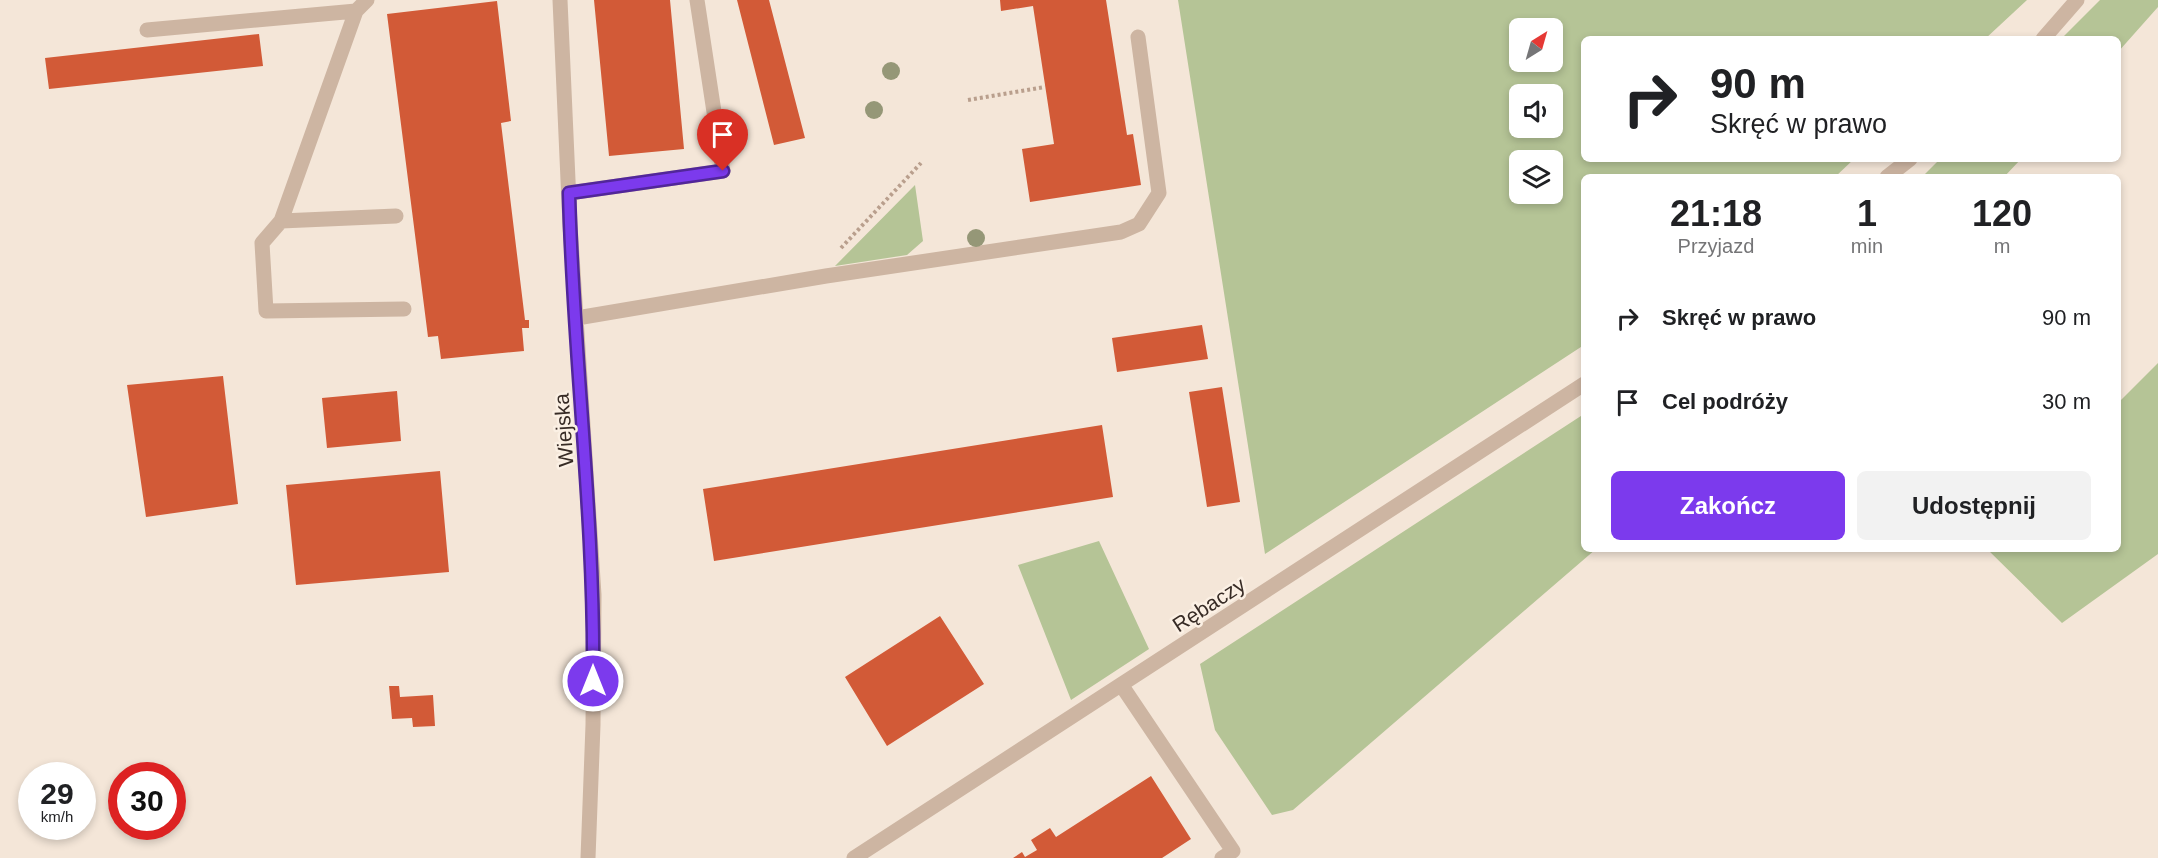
<!DOCTYPE html>
<html lang="pl">
<meta charset="utf-8">
<style>
body{margin:0;font-family:Arial,sans-serif;background:#f2f2f2;color:#202124;height:100vh;display:flex;flex-direction:column;font-size:22px;white-space:nowrap}
*{box-sizing:border-box;margin:0}
p{font-size:20px;color:#757577}
.icon{flex:none;width:33px;height:33px;fill:none;stroke:currentColor;stroke-width:2;stroke-linecap:round;stroke-linejoin:round}
.map{position:relative;flex:1;overflow:hidden}
.drawer{position:absolute;left:1581px;top:174px;width:540px;height:378px;display:flex;flex-direction:column;background:#fff;border-radius:9px;box-shadow:0 3px 9px #0003}
.drawer>*{flex:none}
.banner{position:absolute;left:1581px;top:36px;width:540px;height:126px;border-radius:9px;box-shadow:0 3px 9px #0003;background:#fff;color:#202124;overflow:hidden}
.needle{width:39px;rotate:37deg}
.controls{position:absolute;left:1509px;top:18px;display:grid;gap:12px}
.controls a{display:grid;place-items:center;width:54px;height:54px;border-radius:9px;background:#fff;box-shadow:0 3px 9px #0003;font-size:30px}
.speed{position:absolute;left:18px;top:762px;display:flex;gap:12px;font-size:30px;font-weight:700;text-align:center}
.speed>*{display:grid;place-content:center;width:78px;height:78px;border-radius:50%;background:#fff;box-shadow:0 3px 9px #0003;line-height:1}
.speed small{font-size:15px;font-weight:400}
.speed .limit{border:9px solid #d22;background:#fff;color:#111}
.pin{position:absolute;display:grid;place-items:center;width:51px;height:51px;color:#fff;margin:-62px -26px;border-radius:50% 50% 50% 0;rotate:-45deg;box-shadow:0 0 6px #0007}
.pin .icon{rotate:45deg}
.me{position:absolute;width:66px;margin:-33px;rotate:0deg;stroke-linejoin:round;filter:drop-shadow(0 0 4px #0008)}
.turn{display:flex;align-items:center;gap:21px;height:126px;padding:0 30px;font-size:27px}
.turn .icon{width:78px;height:78px;stroke-width:2.5}
.turn b{display:block;font-size:42px;line-height:51px}
.eta{display:flex;justify-content:space-evenly;align-items:center;height:102px;text-align:center}
.eta b{font-size:36px;font-weight:700;line-height:42px}
.cta{display:flex;gap:12px;margin-top:auto;padding:12px 30px}
.cta a{flex:1;height:69px;border-radius:9px;background:#7c3aed;color:#fff;font-size:24px;font-weight:700;line-height:69px;text-align:center}
.cta a+a{background:#f2f2f2;color:#202124}
ul{padding:0;list-style:none}
li{display:flex;align-items:center;gap:18px;height:84px;padding:0 30px}
li div{flex:1}
li b{display:block;font-size:22px}
li em{font-style:normal}
.map>svg:first-child{display:block}
.green{fill:#b5c496;fill-rule:evenodd}
.building{fill:#d25a37}
.lines{fill:none;stroke-linecap:round;stroke-linejoin:round}
.path{stroke:#b99f8d;stroke-width:4;stroke-dasharray:3 3;stroke-linecap:butt}
.minor{stroke:#cdb5a2;stroke-width:15}
.tree{fill:#959777}
.route-casing{stroke:#51269a;stroke-width:15}
.route{stroke:#7c3aed;stroke-width:10}
.labels{text-anchor:middle;stroke-width:5;stroke-linejoin:round;paint-order:stroke}
.street-label{font-size:21px;fill:#372b25;stroke:#fbf0e4}
</style>
<div class="map">
<svg width="2158" height="858" viewBox="0 0 2158 858">
<rect width="100%" height="100%" fill="#f4e6d8"/>
<!-- green -->
<path class="green" d="M 1178,0 L 2027,0 L 1985,39 L 1584,39 L 1584,159 L 1854,159 L 1835,177 L 1584,177 L 1584,345 L 1265,554 ZM 1552,28 L 1552,62 L 1520,62 L 1520,28 ZM 1552,94 L 1552,128 L 1520,128 L 1520,94 ZM 1552,160 L 1552,194 L 1520,194 L 1520,160 Z
M 2100,0 L 2158,0 L 2158,7 L 2118,52 L 2118,39 L 2061,39 Z
M 1940,159 L 2021,159 L 2004,177 L 1922,177 Z
M 915,185 L 923,241 L 907,255 L 835,266 Z
M 2158,363 L 2158,554 L 2062,623 L 1987,549 L 2118,549 L 2118,403 Z
M 1584,414 L 1584,549 L 1596,549 L 1293,810 L 1272,815 L 1215,730 L 1200,664 Z
M 1099,541 L 1149,649 L 1071,700 L 1018,565 Z"/>
<!-- building -->
<path class="building" d="M 594,0 L 670,0 L 684,149 L 609,156 Z
M 737,0 L 769,0 L 805,138 L 774,145 Z
M 1000,0 L 1106,0 L 1127,135 L 1133,134 L 1141,185 L 1030,202 L 1022,149 L 1054,144 L 1033,6 L 1001,11 Z
M 497,1 L 511,121 L 501,123 L 525,320 L 529,320 L 529,328 L 522,328 L 524,351 L 441,359 L 438,336 L 428,337 L 387,14 Z
M 259,34 L 263,66 L 49,89 L 45,58 Z
M 1202,325 L 1208,359 L 1117,372 L 1112,338 Z
M 223,376 L 238,504 L 146,517 L 127,385 Z
M 1222,387 L 1240,502 L 1207,507 L 1189,392 Z
M 397,391 L 401,441 L 327,448 L 322,398 Z
M 1102,425 L 1113,497 L 714,561 L 703,489 Z
M 440,471 L 449,572 L 296,585 L 286,485 Z
M 940,616 L 984,684 L 887,746 L 845,677 Z
M 389,686 L 399,686 L 400,697 L 433,695 L 435,726 L 413,727 L 412,718 L 392,719 Z
M 1151,776 L 1191,839 L 1162,858 L 1013,858 L 1022,852 L 1025,857 L 1037,850 L 1031,840 L 1050,828 L 1056,837 Z"/>
<g class="lines">
<!-- path -->
<path class="path" d="M 968,100 L 1045,87
M 841,248 L 921,163"/>
<!-- minor -->
<path class="minor" d="M 367,0 L 356,11 L 281,221 L 396,216
M 560,0 L 570,225 L 594,595 L 593,725 L 588,858
M 147,30 L 356,11
M 2043,39 L 2077,0
M 1887,177 L 1910,159
M 569,193 L 723,171 L 697,0
M 281,221 L 262,243 L 266,311 L 404,309
M 577,318 L 826,276 L 1121,232 L 1139,224 L 1159,193 L 1138,37
M 1122,686 L 1233,851 L 1222,858
M 854,858 L 1584,384"/>
</g>
<!-- trees -->
<g class="tree">
<circle cx="891" cy="71" r="9"/>
<circle cx="874" cy="110" r="9"/>
<circle cx="976" cy="238" r="9"/>
</g>
<g class="lines">
<!-- route casing -->
<g class="route-casing">
<path id="route" d="M 593,681 C 595,518 573,356 569,193 L 723,171"/>
</g>
<!-- route -->
<use href="#route" class="route"/>
</g>
<g class="labels">
<!-- street labels -->
<g class="street-label">
<text transform="translate(564 430) rotate(-94)" y="7">Wiejska</text>
<text transform="translate(1209 605) rotate(-33)" y="7">Rębaczy</text>
</g>
</g>
</svg>
<div class="controls">
<a><svg class="needle" viewBox="-14 -14 28 28"><path d="M0-13l5 13h-10z" fill="#e53935"/><path d="M0 13l5-13h-10z" fill="#757577"/></svg></a>
<a><svg class="icon" aria-label="sound" viewBox="0 0 24 24"><path d="M4 9h4l5-4v14l-5-4H4zM17 9q2 3 0 6"/></svg></a>
<a><svg class="icon" aria-label="layers" viewBox="0 0 24 24"><path d="M12 4l9 5-9 5-9-5zM3 14l9 5 9-5"/></svg></a>
</div>
<div class="speed"><div>29<small>km/h</small></div><div class="limit">30</div></div>
<div class="pin" style="left:723px;top:171px;background:#d93025"><svg class="icon" aria-label="arrive" viewBox="0 0 24 24"><path d="M6 21V4h12l-3 4 3 4H6"/></svg></div>
<svg class="me" style="left:593px;top:681px" viewBox="-20 -20 40 40"><circle r="17" fill="#7c3aed" stroke="#fff" stroke-width="3"/><path d="M0-11L8 9 0 5-8 9z" fill="#fff"/></svg>
<div class="banner">
<div class="turn"><svg class="icon" aria-label="right" viewBox="0 0 24 24"><path d="M7 20v-9h11M14 6l5 5-5 5"/></svg><div><b>90 m</b>Skręć w prawo</div></div>
</div>
<section class="drawer">
<div class="eta">
<div><b>21:18</b><p>Przyjazd</p></div>
<div><b>1</b><p>min</p></div>
<div><b>120</b><p>m</p></div>
</div>
<ul>
<li><svg class="icon" aria-label="right" viewBox="0 0 24 24"><path d="M7 20v-9h11M14 6l5 5-5 5"/></svg><div><b>Skręć w prawo</b></div><em>90 m</em></li>
<li><svg class="icon" aria-label="arrive" viewBox="0 0 24 24"><path d="M6 21V4h12l-3 4 3 4H6"/></svg><div><b>Cel podróży</b></div><em>30 m</em></li>
</ul>
<div class="cta"><a>Zakończ</a><a>Udostępnij</a></div>
</section>
</div>
